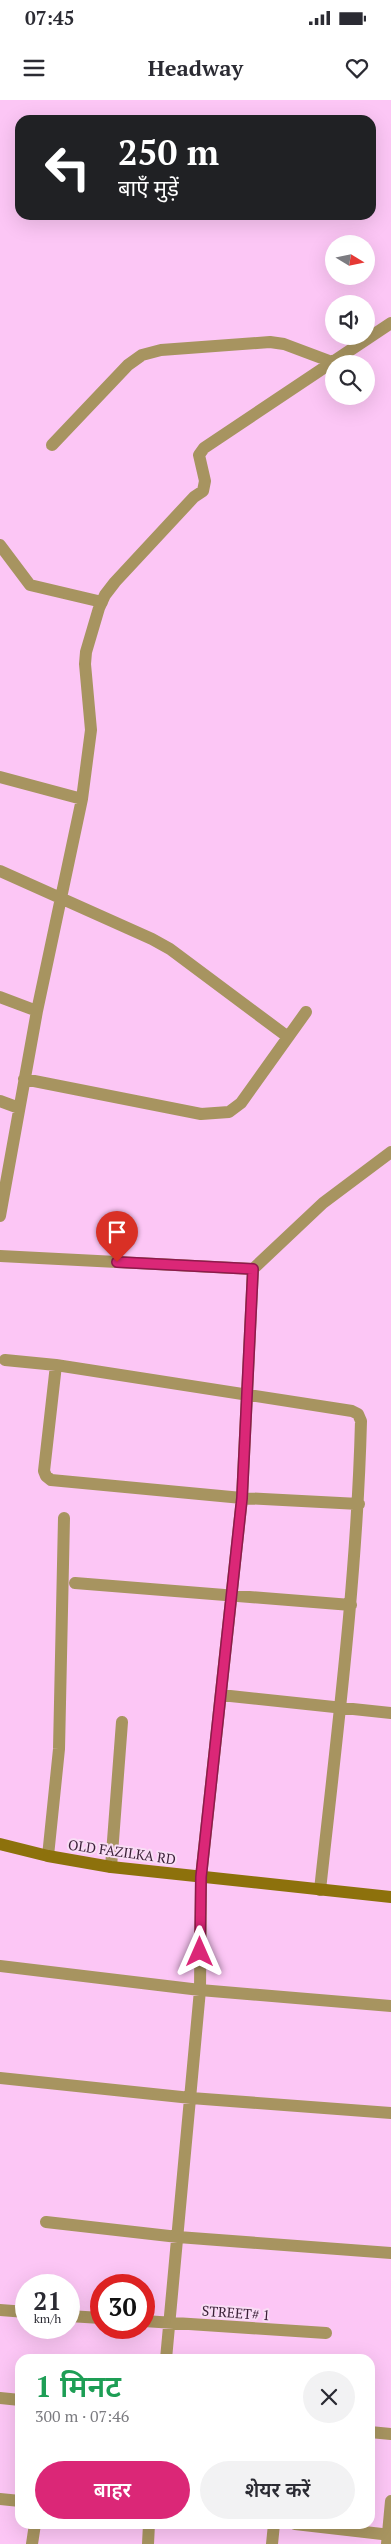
<!DOCTYPE html>
<html lang="hi">
<meta charset="utf-8">
<style>
body{margin:0;font-family:"PT Serif","Noto Sans Devanagari",serif;background:#f2f2f3;color:#2b2b33;height:100vh;display:flex;flex-direction:column;font-size:19px;white-space:nowrap}
*{box-sizing:border-box;margin:0}
p{font-size:16px;color:#7c7c81}
.icon{flex:none;width:28px;height:28px;fill:none;stroke:currentColor;stroke-width:2;stroke-linecap:round;stroke-linejoin:round}
.map{position:relative;flex:1;overflow:hidden}
.sheet{position:absolute;left:15px;top:2254px;width:360px;height:175px;display:flex;flex-direction:column;background:#fff;border-radius:15px;box-shadow:0 5px 20px #0002}
.sheet>*{flex:none}
.banner{position:absolute;left:15px;top:15px;width:361px;height:105px;border-radius:15px;box-shadow:0 5px 20px #0002;background:#202124;color:#fff;overflow:hidden}
.needle{width:32px;rotate:100deg}
.controls{position:absolute;left:325px;top:135px;display:grid;gap:10px}
.controls a{display:grid;place-items:center;width:50px;height:50px;border-radius:50%;background:#fff;box-shadow:0 5px 20px #0002;font-size:25px}
.speed{position:absolute;left:15px;top:2174px;display:flex;gap:10px;font-size:25px;font-weight:700;text-align:center}
.speed>*{display:grid;place-content:center;width:65px;height:65px;border-radius:50%;background:#fff;box-shadow:0 5px 20px #0002;line-height:1}
.speed small{font-size:12px;font-weight:400}
.speed .limit{border:8px solid #d22;background:#fff;color:#111}
.pin{position:absolute;display:grid;place-items:center;width:42px;height:42px;color:#fff;margin:-51px -21px;border-radius:50% 50% 50% 0;rotate:-45deg;box-shadow:0 0 5px #0007}
.pin .icon{rotate:45deg}
.me{position:absolute;width:55px;margin:-28px;rotate:0deg;stroke-linejoin:round;filter:drop-shadow(0 0 4px #0008)}
.turn{display:flex;align-items:center;gap:18px;height:105px;padding:0 20px;font-size:22px}
.turn .icon{width:65px;height:65px;stroke-width:2.5}
.turn b{display:block;font-size:35px;line-height:42px}
.round{display:grid;place-items:center;flex:none;width:52px;height:52px;border-radius:26px;background:#f2f2f3}
.overview{display:flex;align-items:center;justify-content:space-between;height:85px;padding:0 20px}
h1{font-size:30px;font-weight:600;line-height:38px;color:#1e9e55}
.button{display:flex;gap:10px;margin-top:auto;padding:10px 20px}
.button a{flex:1;height:58px;border-radius:30px;background:#db2777;color:#fff;font-size:20px;font-weight:600;line-height:58px;text-align:center}
.button a+a{background:#f2f2f3;color:#2b2b33}
.status{display:flex;justify-content:space-between;align-items:center;height:35px;padding:0 25px;background:#fff;direction:ltr}
.status svg{height:14px;fill:currentColor}
header{display:flex;justify-content:space-between;align-items:center;height:65px;padding:0 20px;background:#fff;font-size:22px;font-weight:600}
.map>svg:first-child{display:block}
.lines{fill:none;stroke-linecap:round;stroke-linejoin:round}
.minor{stroke:#a79460;stroke-width:12}
.secondary{stroke:#8d710c;stroke-width:12}
.route-casing{stroke:#8e194d;stroke-width:12}
.route{stroke:#db2777;stroke-width:9}
.labels{text-anchor:middle;stroke-width:4;stroke-linejoin:round;paint-order:stroke}
.street-label{font-size:14px;fill:#391f36;stroke:#f9ddf5}
</style>
<div class="status"><b>07:45</b><svg viewBox="0 0 49 12"><path d="M0 12V9h3v3zM5 12V6h3v6zM10 12V3h3v9zM15 12V0h3v12zM26 1h20v11H26zM47 4h2v5h-2z"/></svg></div>
<header><svg class="icon" aria-label="menu" viewBox="0 0 24 24"><path d="M4 6h16M4 12h16M4 18h16"/></svg>Headway<svg class="icon" aria-label="heart" viewBox="0 0 24 24"><path d="M12 20l-8-8c-3-5 5-10 8-4 3-6 11-1 8 4z"/></svg></header>
<div class="map">
<svg width="391" height="2444" viewBox="0 0 391 2444">
<rect width="100%" height="100%" fill="#fcc6f5"/>
<g class="lines">
<!-- minor -->
<path class="minor" d="M 52,345 L 128,265 L 142,255 L 161,250 L 270,242 L 284,244 L 332,262
M 0,445 L 30,485 L 102,502
M 0,677 L 82,699
M 0,771 L 152,839 L 170,849 L 288,937
M 0,897 L 37,911
M 24,979 L 201,1014 L 229,1012 L 241,1003 L 306,912
M 0,1001 L 19,1008
M 0,1116 L 37,911 L 82,699 L 91,630 L 85,564 L 86,552 L 99,508 L 105,495 L 115,482 L 194,397 L 203,391 L 205,381 L 199,355 L 204,348 L 391,223
M 0,1156 L 253,1169
M 5,1260 L 56,1265 L 352,1311 L 358,1314 L 361,1321 C 357,1478 337,1634 320,1790
M 56,1265 L 44,1371 L 46,1376 L 51,1380 L 242,1398 L 359,1404
M 75,1483 L 351,1505
M 221,1595 L 391,1613
M 48,1756 L 59,1649 L 64,1418
M 111,1767 L 122,1622
M 0,1866 L 200,1890 L 391,1906
M 0,1978 L 191,1998 L 391,2013
M 46,2122 L 178,2137 L 391,2153
M 0,2210 L 26,2212
M 69,2216 L 101,2218
M 144,2221 L 326,2233
M 166,2259 L 200,1890 L 201,1777 L 242,1398 L 253,1169 L 323,1103 L 391,1052
M 0,2298 L 20,2300
M 370,2332 L 391,2334
M 0,2399 L 20,2401
M 295,2424 L 391,2435
M 32,2444 L 35,2424
M 148,2444 L 149,2424
M 272,2444 L 274,2424
M 387,2444 L 391,2401"/>
<!-- secondary -->
<path class="secondary" d="M 0,1744 L 48,1756 L 111,1767 L 391,1797"/>
</g>
<g class="lines">
<!-- route casing -->
<g class="route-casing">
<path id="route" d="M 117,1162 L 253,1169 L 242,1398 L 201,1777 L 200,1852"/>
</g>
<!-- route -->
<use href="#route" class="route"/>
</g>
<g class="labels">
<!-- street labels -->
<g class="street-label">
<text transform="translate(122 1752) rotate(8)" y="5">OLD FAZILKA RD</text>
<text transform="translate(236 2213) rotate(4)" y="5">STREET# 1</text>
</g>
</g>
</svg>
<div class="controls">
<a><svg class="needle" viewBox="-14 -14 28 28"><path d="M0-13l5 13h-10z" fill="#e53935"/><path d="M0 13l5-13h-10z" fill="#7c7c81"/></svg></a>
<a><svg class="icon" aria-label="sound" viewBox="0 0 24 24"><path d="M4 9h4l5-4v14l-5-4H4zM17 9q2 3 0 6"/></svg></a>
<a><svg class="icon" aria-label="search" viewBox="0 0 24 24"><circle cx="10" cy="10" r="6"/><path d="M15 15l6 6"/></svg></a>
</div>
<div class="speed"><div>21<small>km/h</small></div><div class="limit">30</div></div>
<div class="pin" style="left:117px;top:1162px;background:#d93025"><svg class="icon" aria-label="arrive" viewBox="0 0 24 24"><path d="M6 21V4h12l-3 4 3 4H6"/></svg></div>
<svg class="me" style="left:200px;top:1852px" viewBox="-20 -20 40 40"><path d="M0-17L14 15 0 8-14 15z" fill="#db2777" stroke="#fff" stroke-width="4"/></svg>
<div class="banner">
<div class="turn"><svg class="icon" aria-label="left" viewBox="0 0 24 24"><path d="M17 20v-9H6M10 6l-5 5 5 5"/></svg><div><b>250 m</b>बाएँ मुड़ें</div></div>
</div>
<section class="sheet">
<div class="overview"><div><h1>1 मिनट</h1><p>300 m · 07:46</p></div><a class="round"><svg class="icon" aria-label="close" viewBox="0 0 24 24"><path d="M6 6l12 12M18 6L6 18"/></svg></a></div>
<div class="button"><a>बाहर</a><a>शेयर करें</a></div>
</section>
</div>
